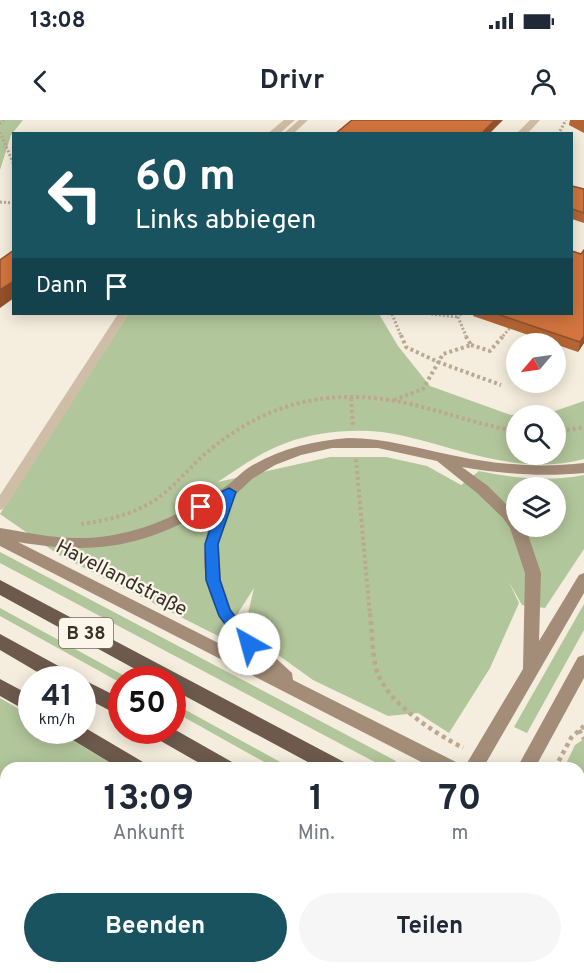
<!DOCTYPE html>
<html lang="de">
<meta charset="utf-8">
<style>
body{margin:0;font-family:Overpass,sans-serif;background:#f6f6f7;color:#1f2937;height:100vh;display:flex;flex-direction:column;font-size:22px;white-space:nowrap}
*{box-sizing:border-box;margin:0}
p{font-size:20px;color:#747a83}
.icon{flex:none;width:33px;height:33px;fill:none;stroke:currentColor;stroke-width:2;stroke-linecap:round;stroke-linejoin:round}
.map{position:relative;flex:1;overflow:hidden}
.sheet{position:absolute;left:0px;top:642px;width:585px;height:212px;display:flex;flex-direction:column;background:#fff;border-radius:18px 18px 0 0;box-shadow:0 3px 15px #0003}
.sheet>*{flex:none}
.top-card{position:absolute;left:12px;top:12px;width:561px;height:183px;border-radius:0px;box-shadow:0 3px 15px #0003;background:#195360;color:#fff;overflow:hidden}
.needle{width:39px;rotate:241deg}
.tools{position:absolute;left:506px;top:213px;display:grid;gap:12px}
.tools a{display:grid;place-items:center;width:60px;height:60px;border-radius:50%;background:#fff;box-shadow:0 3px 15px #0003;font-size:30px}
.speed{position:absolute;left:18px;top:546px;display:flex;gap:12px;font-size:30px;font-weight:700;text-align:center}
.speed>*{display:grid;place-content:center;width:78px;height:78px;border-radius:50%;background:#fff;box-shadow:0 3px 15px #0003;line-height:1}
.speed small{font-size:15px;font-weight:400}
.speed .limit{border:9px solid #d22;background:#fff;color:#111}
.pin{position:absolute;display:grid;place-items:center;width:51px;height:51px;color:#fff;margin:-26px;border:3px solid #fff;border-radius:50%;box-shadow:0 2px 6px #0007}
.me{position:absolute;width:66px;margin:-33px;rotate:322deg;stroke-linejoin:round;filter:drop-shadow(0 0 4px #0008)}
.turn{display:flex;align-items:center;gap:21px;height:126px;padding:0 24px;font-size:27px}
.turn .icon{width:78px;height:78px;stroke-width:2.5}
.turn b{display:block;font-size:42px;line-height:51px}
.then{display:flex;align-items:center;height:57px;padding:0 24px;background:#0003;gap:12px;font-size:22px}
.eta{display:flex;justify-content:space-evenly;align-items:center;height:102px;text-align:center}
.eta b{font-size:36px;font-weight:700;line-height:42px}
.action{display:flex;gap:12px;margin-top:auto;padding:12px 24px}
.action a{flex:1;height:69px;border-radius:36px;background:#195360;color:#fff;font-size:24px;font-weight:700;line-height:69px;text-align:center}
.action a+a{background:#f6f6f7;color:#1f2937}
.status{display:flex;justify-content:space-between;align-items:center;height:42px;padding:0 30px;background:#fff;direction:ltr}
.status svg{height:16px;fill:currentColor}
header{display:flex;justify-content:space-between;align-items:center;height:78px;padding:0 24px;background:#fff;font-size:27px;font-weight:700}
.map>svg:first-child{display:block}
.green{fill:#b2c69b;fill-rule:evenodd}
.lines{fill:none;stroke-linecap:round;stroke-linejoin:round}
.path-far2{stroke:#bba891;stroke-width:3;stroke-dasharray:2 2;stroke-linecap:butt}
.path-far1{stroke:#bba891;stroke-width:4;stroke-dasharray:3 3;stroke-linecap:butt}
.path{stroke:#bba891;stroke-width:4.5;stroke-dasharray:4 4;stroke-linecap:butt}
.service{fill:#cfbea7;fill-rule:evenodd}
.minor{fill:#cfbea7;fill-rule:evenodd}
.tertiary{fill:#cfbea7;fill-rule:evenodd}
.secondary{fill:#a38d78;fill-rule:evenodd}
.trunk{fill:#6d5a4c;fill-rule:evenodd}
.wall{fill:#b56535}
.shaded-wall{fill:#93522b}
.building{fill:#d2753e;stroke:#93522b;stroke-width:1.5}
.route{fill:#1a73e8;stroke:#114b97;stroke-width:1.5}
.labels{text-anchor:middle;stroke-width:4.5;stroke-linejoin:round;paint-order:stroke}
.shield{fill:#fcf6ea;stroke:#746b62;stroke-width:1.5}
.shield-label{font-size:18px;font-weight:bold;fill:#3a3028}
.street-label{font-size:20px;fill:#3a3028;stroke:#fcf6ea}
</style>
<div class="status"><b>13:08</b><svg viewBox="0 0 49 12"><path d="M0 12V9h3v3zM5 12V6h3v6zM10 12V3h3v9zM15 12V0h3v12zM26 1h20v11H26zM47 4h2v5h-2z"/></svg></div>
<header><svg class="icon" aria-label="back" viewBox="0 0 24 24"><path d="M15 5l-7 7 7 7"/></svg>Drivr<svg class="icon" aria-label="person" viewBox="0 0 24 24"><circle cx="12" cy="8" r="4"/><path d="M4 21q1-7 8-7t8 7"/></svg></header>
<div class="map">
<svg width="584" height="853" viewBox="0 0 584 853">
<rect width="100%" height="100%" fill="#f5eddd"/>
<!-- green -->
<path class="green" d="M 0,0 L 23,0 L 11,15 L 0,50 Z
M 128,194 L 379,194 L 398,226 L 430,266 L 511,295 L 552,292 L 584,281 L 584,339 C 522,356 464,330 404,316 C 368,307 321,310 286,323 C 261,332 240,347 218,362 L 330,337 L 386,337 L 427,346 L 461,365 L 479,351 C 514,358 549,362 584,355 L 584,429 L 545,488 L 522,485 L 509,462 L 519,483 L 490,548 L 449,613 L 418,593 L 388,596 L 313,560 L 274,532 L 246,502 L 254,468 L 222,518 L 59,435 L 0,394 ZM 516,296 L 555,296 L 555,334 L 516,334 ZM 516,368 L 555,368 L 555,406 L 516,406 Z
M 0,432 L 396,641 L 393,648 L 386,648 L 0,443 Z
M 584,484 L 584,510 L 527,613 L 514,607 Z
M 0,488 L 130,559 L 122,560 L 121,563 L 0,496 Z
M 0,578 L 31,596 L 32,610 L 57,611 L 117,647 L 6,648 L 6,657 L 0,659 Z
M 172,583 L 173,583 L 291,648 L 275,648 L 173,591 Z
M 584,619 L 584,684 L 579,675 L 579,648 L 564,648 L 575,625 Z
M 6,680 L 6,848 L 308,848 L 305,853 L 0,853 L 0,682 Z"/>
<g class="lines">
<!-- path-far2 -->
<path class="path-far2" d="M 0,4 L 4,0
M 560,11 L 566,0
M 0,12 L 14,45
M 0,82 L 14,83
M 392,194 L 401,216
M 431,194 L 458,197
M 461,194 L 458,197 L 466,216
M 503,216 L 510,208"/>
<!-- path-far1 -->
<path class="path-far1" d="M 401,215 L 406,227 L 438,242 L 501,265
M 471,225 L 490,231 L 504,215
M 351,278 L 353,308
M 394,280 L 423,269 L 443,234 L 471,225 L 465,215
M 555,312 L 584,307
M 356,339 L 370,495
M 81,404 C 110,400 139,393 162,375 C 180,361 194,342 212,328 C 272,280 335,267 410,284 C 445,292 480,305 516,311"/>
<!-- path -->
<path class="path" d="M 370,493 C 372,510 372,527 375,544 C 382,581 432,611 463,628
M 579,610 L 584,619
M 555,648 L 571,618 L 584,606
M 579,683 L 584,684"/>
<!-- service -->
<path class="service" d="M 299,0 L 308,0 L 293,14 L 283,14 Z
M 118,194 L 128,194 L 5,388 L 0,390 L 0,375 Z"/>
<!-- minor -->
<path class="minor" d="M 284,0 L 295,0 L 279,14 L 267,14 Z
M 530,0 L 540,0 L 527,14 L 516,14 Z"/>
<!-- tertiary -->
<path class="tertiary" d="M 452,848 L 479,848 L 481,853 L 454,853 Z"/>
<!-- secondary -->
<path class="secondary" d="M 348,318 C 385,318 420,329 456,336 C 499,345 541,348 584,343 L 584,353 C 543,357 503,354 462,347 L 488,366 L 513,391 L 516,395 L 516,406 L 525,406 L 541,453 L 539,521 L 579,455 L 584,453 L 584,473 L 483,648 L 464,648 L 523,549 L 525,453 L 510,408 L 503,398 L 477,373 L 437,341 L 378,328 L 332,328 L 301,335 L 275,345 L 252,359 L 235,375 L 219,424 L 221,460 L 231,489 L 255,519 L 292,553 L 293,560 L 456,642 L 459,648 L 433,648 L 0,426 L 0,408 C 25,412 51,418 77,418 C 129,419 176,397 219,371 C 230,365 238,355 248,348 C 278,329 313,321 348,318 ZM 217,385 C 213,398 206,412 205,425 C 199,473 225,511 258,543 L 18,422 C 101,436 144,426 217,385 Z
M 584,535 L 584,558 L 535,648 L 517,648 L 578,537 Z
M 6,663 L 6,679 L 0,681 L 0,665 Z
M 579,706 L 584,708 L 584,727 L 579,725 Z
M 347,848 L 369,848 L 367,853 L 345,853 Z
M 407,848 L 428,848 L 426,853 L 405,853 Z"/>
<!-- trunk -->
<path class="trunk" d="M 0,460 L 344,642 L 347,648 L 319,648 L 172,569 L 172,560 L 155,560 L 0,475 Z
M 0,514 L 75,555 L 77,560 L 51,560 L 0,530 Z
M 0,559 L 32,576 L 32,594 L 0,576 Z
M 82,559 L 122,579 L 122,597 L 82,576 Z
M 82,606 L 143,642 L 146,648 L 119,648 L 66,616 L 64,610 L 82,610 Z
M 172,608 L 232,642 L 235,648 L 208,648 L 152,616 L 150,610 L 172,610 Z
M 579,769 L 584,771 L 584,791 L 579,789 Z
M 579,837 L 584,839 L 584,853 L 570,853 L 568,848 L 579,848 Z"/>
</g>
<!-- wall -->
<path class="wall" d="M 570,0 L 584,0 L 584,13 L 569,5 Z
M 572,66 L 584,69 L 584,103 L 572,99 Z
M 474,194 L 572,194 L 584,223 L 578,232 L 473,196 Z"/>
<!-- shaded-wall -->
<path class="shaded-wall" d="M 495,0 L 503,0 L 489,14 L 481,14 Z
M 14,161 L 14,178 L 0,188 L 0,190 L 0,170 Z
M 584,216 L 584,223 L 578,232 L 580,222 Z"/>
<!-- building -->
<path class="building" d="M 352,0 L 495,0 L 481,14 L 335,14 Z
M 572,66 L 584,69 L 584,93 L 572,89 Z
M 14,130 L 14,161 L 0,170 L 0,140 Z
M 584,130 L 584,216 L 580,222 L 497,194 L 572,194 L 572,131 L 581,134 Z"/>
<!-- route -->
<path class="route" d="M 229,368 L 236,372 L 218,424 L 220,460 L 230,490 L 256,524 L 254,528 L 243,528 L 219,496 L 206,460 L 205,424 L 219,383 L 201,392 L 195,387 L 196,384 Z"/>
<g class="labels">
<!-- shield labels -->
<rect class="shield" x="59" y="498" width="54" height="30" rx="4.5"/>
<g class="shield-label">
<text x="86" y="519">B 38</text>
</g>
<!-- street labels -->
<g class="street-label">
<text transform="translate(122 457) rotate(27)" y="7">Havellandstraße</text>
</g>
</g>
</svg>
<div class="tools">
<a><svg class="needle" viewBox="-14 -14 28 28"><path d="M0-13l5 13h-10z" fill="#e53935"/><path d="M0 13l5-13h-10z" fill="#747a83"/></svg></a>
<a><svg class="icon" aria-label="search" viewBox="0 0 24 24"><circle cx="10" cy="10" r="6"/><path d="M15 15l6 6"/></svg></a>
<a><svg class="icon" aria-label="layers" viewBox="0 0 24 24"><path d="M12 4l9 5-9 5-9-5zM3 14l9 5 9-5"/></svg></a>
</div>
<div class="speed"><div>41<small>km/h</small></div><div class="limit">50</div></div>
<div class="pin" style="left:201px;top:387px;background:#d93025"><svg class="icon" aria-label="arrive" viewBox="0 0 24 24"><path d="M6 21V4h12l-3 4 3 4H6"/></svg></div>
<svg class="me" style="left:249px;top:524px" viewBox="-20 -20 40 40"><circle r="19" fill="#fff"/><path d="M0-13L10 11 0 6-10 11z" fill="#1a73e8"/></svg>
<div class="top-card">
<div class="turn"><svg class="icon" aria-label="left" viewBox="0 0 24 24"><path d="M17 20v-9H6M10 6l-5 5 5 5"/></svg><div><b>60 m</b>Links abbiegen</div></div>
<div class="then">Dann<svg class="icon" aria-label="arrive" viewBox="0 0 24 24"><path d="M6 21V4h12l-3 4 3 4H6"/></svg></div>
</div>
<section class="sheet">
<div class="eta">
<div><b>13:09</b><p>Ankunft</p></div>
<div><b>1</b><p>Min.</p></div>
<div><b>70</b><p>m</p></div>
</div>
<div class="action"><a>Beenden</a><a>Teilen</a></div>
</section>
</div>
